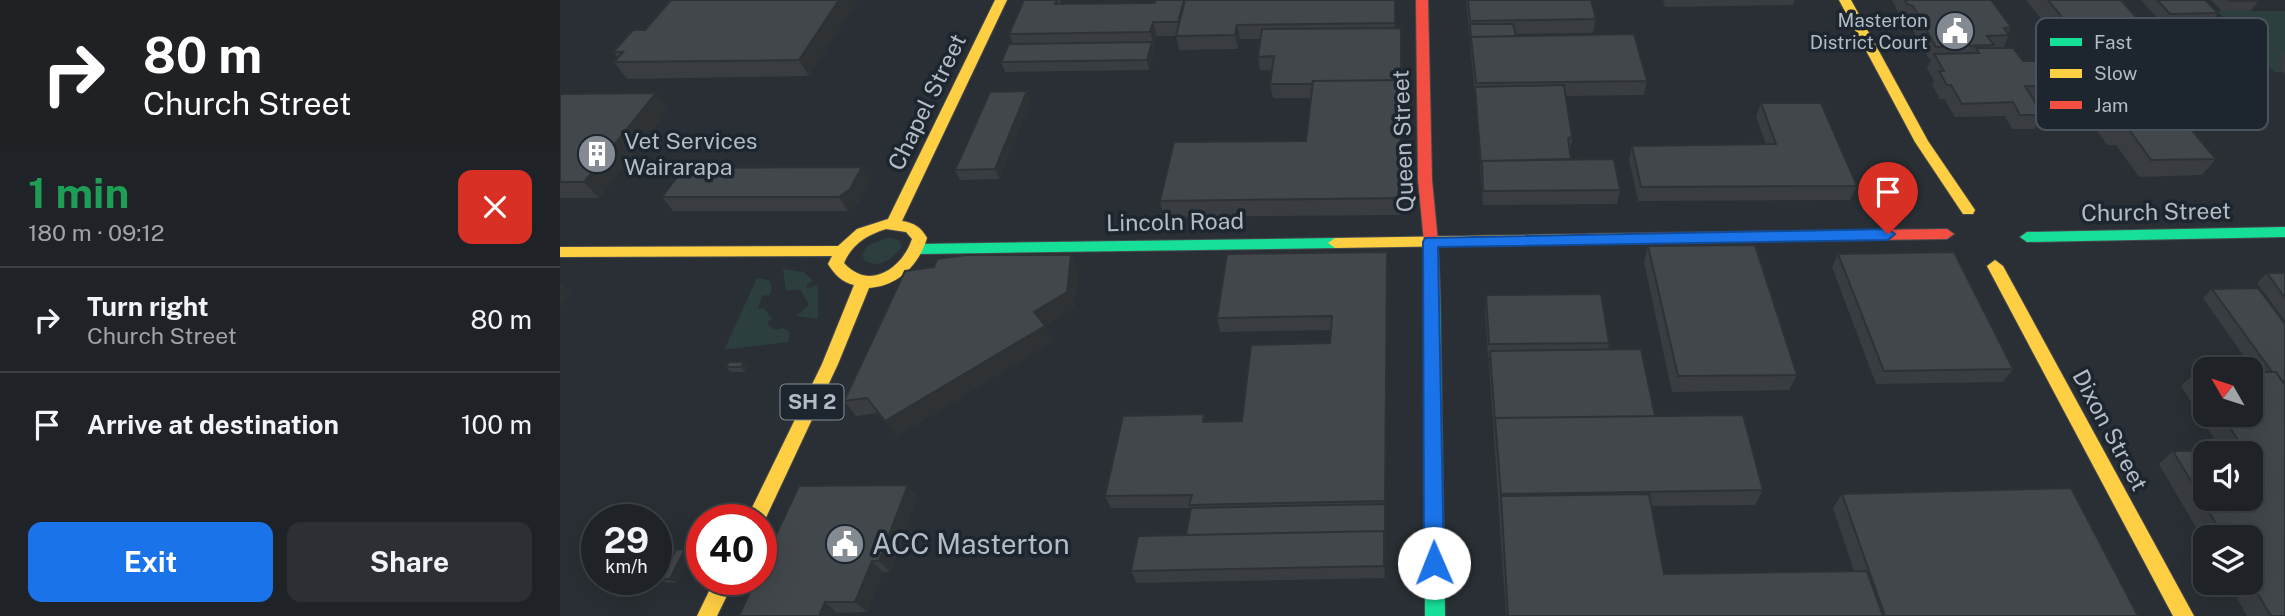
<!DOCTYPE html>
<meta charset="utf-8">
<style>
body{margin:0;font-family:"Public Sans",sans-serif;background:#2c2f33;color:#f1f3f6;height:100vh;display:flex;flex-direction:column;font-size:26px;white-space:nowrap}
*{box-sizing:border-box;margin:0}
p{font-size:23px;color:#a1a4a7}
.icon{flex:none;width:38px;height:38px;fill:none;stroke:currentColor;stroke-width:2;stroke-linecap:round;stroke-linejoin:round}
.map{position:relative;flex:1;overflow:hidden}
.drawer{display:flex;flex-direction:column;background:#1f2327;width:560px}
.drawer>*{flex:none}
.top-card{background:#202124;color:#fff;overflow:hidden}
.needle{width:46px;rotate:309deg}
.tools{position:absolute;left:1633px;top:357px;display:grid;gap:14px}
.tools a{display:grid;place-items:center;width:70px;height:70px;border-radius:14px;background:#1f2327;box-shadow:0 7px 28px #0002,0 0 0 2px #3c4044;font-size:35px}
.speed{position:absolute;left:21px;top:504px;display:flex;gap:14px;font-size:35px;font-weight:700;text-align:center}
.speed>*{display:grid;place-content:center;width:91px;height:91px;border-radius:50%;background:#1f2327;box-shadow:0 7px 28px #0002,0 0 0 2px #3c4044;line-height:1}
.speed small{font-size:18px;font-weight:400}
.speed .limit{border:10px solid #d22;background:#fff;color:#111}
.pin{position:absolute;display:grid;place-items:center;width:60px;height:60px;color:#fff;margin:-72px -30px;border-radius:50% 50% 50% 0;rotate:-45deg;box-shadow:0 0 7px #0007}
.pin .icon{rotate:45deg}
.me{position:absolute;width:77px;margin:-38px;rotate:359deg;stroke-linejoin:round;filter:drop-shadow(0 0 5px #0008)}
.turn{display:flex;align-items:center;gap:24px;height:147px;padding:0 28px;font-size:32px}
.turn .icon{width:91px;height:91px;stroke-width:2.5}
.turn b{display:block;font-size:49px;line-height:60px}
.round{display:grid;place-items:center;flex:none;width:74px;height:74px;border-radius:14px;background:#2c2f33}
.headline{display:flex;align-items:center;justify-content:space-between;height:119px;padding:0 28px}
h1{font-size:42px;font-weight:700;line-height:52px;color:#1e9e55}
.cta{display:flex;gap:14px;margin-top:auto;padding:14px 28px}
.cta a{flex:1;height:80px;border-radius:14px;background:#1a73e8;color:#fff;font-size:28px;font-weight:700;line-height:80px;text-align:center}
.cta a+a{background:#2c2f33;color:#f1f3f6}
ul{padding:0;list-style:none}
li{display:flex;align-items:center;gap:21px;height:105px;padding:0 28px;border-top:2px solid #3c4044}
li div{flex:1}
li b{display:block;font-size:26px}
li em{font-style:normal}
main{display:flex;flex:1;min-height:0}
.map>svg:first-child{display:block}
.green{fill:#2c3e3e}
.lines{fill:none;stroke-linecap:round;stroke-linejoin:round}
.fast-casing{stroke:#474b4f;stroke-width:2}
.slow-casing{stroke:#474b4f;stroke-width:2}
.jam-casing{stroke:#474b4f;stroke-width:2}
.fast{fill:#16e098;fill-rule:evenodd}
.slow{fill:#ffcf43;fill-rule:evenodd}
.jam{fill:#f24e42;fill-rule:evenodd}
.wall{fill:#393d41}
.shaded-wall{fill:#2e3235}
.building{fill:#42474c;stroke:#2e3235;stroke-width:2;fill-rule:evenodd}
.route{fill:#1a73e8;stroke:#114b97;stroke-width:2}
.labels{text-anchor:middle;stroke-width:7;stroke-linejoin:round;paint-order:stroke}
.far-poi-label{font-size:19px;fill:#b3bbc5;stroke:#1d252e;text-anchor:end}
.shield{fill:#1d252e;stroke:#868e98;stroke-width:2}
.shield-label{font-size:21px;font-weight:bold;fill:#b3bbc5}
.street-label{font-size:23px;fill:#b3bbc5;stroke:#1d252e}
.poi-label{font-size:23px;fill:#b3bbc5;stroke:#1d252e;text-anchor:start}
.near-poi-label{font-size:28px;fill:#b3bbc5;stroke:#1d252e;text-anchor:start}
.key{fill:#1d252e;stroke:#4a525b;stroke-width:2}
.key-label{font-size:19px;fill:#b3bbc5}
</style>
<main>
<section class="drawer">
<div class="top-card">
<div class="turn"><svg class="icon" aria-label="right" viewBox="0 0 24 24"><path d="M7 20v-9h11M14 6l5 5-5 5"/></svg><div><b>80 m</b>Church Street</div></div>
</div>
<div class="headline"><div><h1>1 min</h1><p>180 m · 09:12</p></div><a class="round" style="background:#d93025;color:#fff"><svg class="icon" aria-label="close" viewBox="0 0 24 24"><path d="M6 6l12 12M18 6L6 18"/></svg></a></div>
<ul>
<li><svg class="icon" aria-label="right" viewBox="0 0 24 24"><path d="M7 20v-9h11M14 6l5 5-5 5"/></svg><div><b>Turn right</b><p>Church Street</p></div><em>80 m</em></li>
<li><svg class="icon" aria-label="arrive" viewBox="0 0 24 24"><path d="M6 21V4h12l-3 4 3 4H6"/></svg><div><b>Arrive at destination</b></div><em>100 m</em></li>
</ul>
<div class="cta"><a>Exit</a><a>Share</a></div>
</section>
<div class="map">
<svg width="1725" height="616" viewBox="0 0 1725 616">
<rect width="100%" height="100%" fill="#292f34"/>
<!-- green -->
<path class="green" d="M 1657,11 L 1725,11 L 1725,66 L 1720,69 L 1723,72 L 1714,72 Z
M 329,237 L 339,240 L 342,247 C 331,259 322,269 305,261 L 302,255 L 307,246 Z
M 223,269 L 244,272 L 253,281 L 246,285 L 248,289 L 256,285 L 258,288 L 258,319 L 236,316 L 249,305 L 240,289 L 226,291 Z
M 197,278 L 209,280 L 212,288 L 210,295 L 202,296 L 198,309 L 204,308 L 212,319 L 207,323 L 214,330 L 223,328 L 230,332 L 228,342 L 164,350 Z"/>
<g class="lines">
<!-- fast casing -->
<g class="fast-casing">
<path id="fast" d="M 1725,227 L 1725,237 L 1467,242 L 1460,237 L 1467,232 Z
M 775,238 L 782,243 L 775,248 L 360,254 L 353,249 L 360,244 Z
M 872,284 L 880,290 L 885,616 L 865,616 L 864,290 Z"/>
</g>
<!-- slow casing -->
<g class="slow-casing">
<path id="slow" d="M 435,0 L 447,0 L 342,221 C 354,223 361,227 367,238 C 359,265 338,286 309,288 L 278,364 L 202,526 L 201,520 L 186,520 L 262,364 L 294,285 C 282,282 275,275 268,264 L 272,256 L 0,257 L 0,247 L 278,246 L 297,229 L 328,219 ZM 326,229 L 346,232 L 352,239 C 342,269 309,291 284,263 C 292,244 307,235 326,229 Z
M 1279,0 L 1291,0 L 1368,141 L 1415,210 L 1413,214 L 1403,214 L 1355,142 Z
M 1083,233 L 1090,238 L 1083,243 L 775,248 L 768,243 L 775,238 Z
M 1435,260 L 1443,266 L 1634,616 L 1613,616 L 1427,266 Z
M 155,579 L 175,579 L 157,616 L 137,616 Z"/>
</g>
<!-- jam casing -->
<g class="jam-casing">
<path id="jam" d="M 856,0 L 868,0 L 872,180 L 878,242 L 880,290 L 872,296 L 864,290 L 864,242 L 858,180 Z
M 1387,229 L 1394,234 L 1387,239 L 1083,243 L 1076,238 L 1083,233 Z"/>
</g>
<!-- fast -->
<use href="#fast" class="fast"/>
<!-- slow -->
<use href="#slow" class="slow"/>
<!-- jam -->
<use href="#jam" class="jam"/>
</g>
<!-- wall -->
<path class="wall" d="M 298,0 L 249,76 L 67,79 L 54,62 L 58,58 L 53,52 L 85,30 Z
M 464,0 L 500,0 L 502,4 L 836,0 L 835,28 L 841,28 L 841,215 L 604,217 L 600,201 L 746,141 L 751,98 L 713,98 L 710,84 L 712,70 L 700,70 L 698,57 L 701,39 L 680,39 L 678,49 L 619,50 L 616,36 L 597,36 L 594,46 L 592,46 L 594,52 L 589,70 L 445,72 L 441,62 L 453,44 L 449,34 Z
M 906,0 L 1031,0 L 1036,19 L 1033,33 L 955,34 L 956,36 L 1087,81 L 1084,95 L 1006,96 L 1012,137 L 1011,148 L 1009,148 L 1011,160 L 1060,190 L 1057,204 L 923,205 L 915,97 Z
M 1103,0 L 1235,0 L 1233,5 L 1105,7 Z
M 1332,0 L 1431,0 L 1451,27 L 1448,34 L 1449,35 L 1443,48 L 1463,61 L 1477,61 L 1486,44 L 1500,43 L 1466,0 L 1561,0 L 1616,62 L 1670,105 L 1657,122 L 1626,123 L 1656,159 L 1642,175 L 1579,177 L 1556,145 L 1547,145 L 1526,114 L 1513,115 L 1498,92 L 1493,99 L 1474,100 L 1483,115 L 1475,129 L 1452,129 L 1445,116 L 1395,117 L 1384,99 L 1380,99 L 1372,85 L 1374,81 L 1367,68 L 1371,60 L 1370,60 L 1347,20 L 1341,18 Z
M 1581,0 L 1645,0 L 1658,13 L 1651,23 L 1603,24 Z
M 1651,0 L 1697,0 L 1698,1 L 1691,11 L 1662,11 Z
M 1725,53 L 1725,74 L 1720,69 L 1723,64 L 1719,60 Z
M 96,93 L 108,110 L 39,198 L 0,198 L 0,94 Z
M 471,101 L 439,179 L 400,180 L 395,170 Z
M 1201,103 L 1297,186 L 1290,200 L 1078,201 L 1069,159 L 1072,146 L 1206,144 L 1196,117 Z
M 310,181 L 298,203 L 288,211 L 113,211 L 102,197 Z
M 1088,246 L 1237,375 L 1229,390 L 1112,392 L 1084,262 Z
M 827,252 L 825,578 L 577,583 L 571,571 L 626,535 L 631,508 L 551,508 L 545,496 L 646,422 L 682,421 L 770,343 L 771,330 L 660,332 L 657,318 Z
M 1278,254 L 1453,369 L 1443,382 L 1316,384 L 1272,267 Z
M 511,255 L 518,271 L 514,308 L 485,326 L 493,342 L 337,436 L 319,413 L 296,416 L 284,401 Z
M 1707,273 L 1725,273 L 1725,321 L 1697,283 Z
M 1652,289 L 1725,324 L 1725,616 L 1687,616 L 1668,583 L 1690,583 L 1690,537 L 1645,537 L 1645,543 L 1599,464 L 1613,451 L 1662,451 L 1621,386 L 1635,373 L 1645,373 L 1645,415 L 1690,415 L 1695,372 L 1643,298 Z
M 926,295 L 1049,343 L 1048,349 L 1095,416 L 1203,490 L 1195,505 L 1091,506 L 1104,574 L 1294,571 L 1273,508 L 1282,494 L 1578,616 L 946,616 L 929,364 L 930,358 L 928,358 L 925,309 Z
M 184,362 L 188,367 L 185,372 L 171,372 L 166,367 Z
M 348,485 L 357,498 L 330,572 L 323,572 L 307,612 L 179,616 Z
M 125,549 L 131,554 L 116,583 L 107,583 L 101,579 Z"/>
<!-- shaded-wall -->
<path class="shaded-wall" d="M 279,0 L 298,0 L 249,76 L 239,60 Z
M 593,22 L 597,36 L 594,46 L 590,32 Z
M 677,25 L 680,39 L 678,49 L 675,35 Z
M 592,42 L 594,52 L 589,70 L 587,60 Z
M 467,91 L 471,101 L 439,179 L 435,169 Z
M 96,93 L 108,110 L 39,198 L 24,182 Z
M 302,167 L 310,181 L 298,203 L 288,211 L 279,197 Z
M 827,252 L 828,266 L 825,578 L 824,566 Z
M 511,255 L 518,271 L 514,308 L 481,328 L 474,312 Z
M 0,282 L 11,293 L 0,308 Z
M 485,326 L 493,342 L 337,436 L 325,421 Z
M 184,362 L 188,367 L 185,372 L 181,367 Z
M 348,485 L 357,498 L 330,572 L 319,561 Z
M 125,549 L 131,554 L 116,583 L 110,579 Z
M 312,561 L 323,572 L 307,612 L 295,602 Z
M 265,602 L 277,613 L 276,616 L 259,616 Z"/>
<!-- building -->
<path class="building" d="M 111,0 L 279,0 L 239,60 L 54,62 L 63,52 L 53,52 L 73,30 L 85,30 Z
M 464,0 L 497,0 L 495,4 L 595,3 L 596,0 L 624,0 L 618,22 L 593,22 L 590,32 L 449,34 Z
M 625,0 L 835,0 L 835,23 L 677,25 L 675,35 L 616,36 Z
M 908,0 L 1031,0 L 1036,19 L 910,21 Z
M 1345,0 L 1431,0 L 1451,27 L 1444,28 L 1449,35 L 1427,36 L 1434,45 L 1376,47 L 1353,6 L 1347,4 Z
M 1488,0 L 1561,0 L 1616,62 L 1631,62 L 1670,105 L 1612,107 L 1656,159 L 1591,160 L 1568,128 L 1559,128 L 1537,98 L 1523,98 L 1486,44 L 1523,43 Z
M 1597,0 L 1645,0 L 1658,13 L 1610,14 Z
M 1668,0 L 1697,0 L 1698,1 L 1669,1 Z
M 910,24 L 953,24 L 956,36 L 911,37 L 911,40 Z
M 841,28 L 841,83 L 841,80 L 753,81 L 752,84 L 710,84 L 714,56 L 698,57 L 702,29 Z
M 1074,34 L 1087,81 L 916,83 L 911,37 Z
M 592,42 L 587,60 L 441,62 L 449,44 Z
M 1416,48 L 1453,48 L 1463,61 L 1484,61 L 1502,86 L 1465,86 L 1483,115 L 1460,115 L 1453,102 L 1402,104 L 1391,85 L 1387,85 L 1379,71 L 1384,71 L 1374,54 L 1419,53 Z
M 841,80 L 840,198 L 600,201 L 614,142 L 746,141 L 753,81 Z
M 1004,85 L 1012,137 L 1008,138 L 1011,159 L 922,161 L 921,165 L 915,87 Z
M 467,91 L 435,169 L 395,170 L 430,92 Z
M 96,93 L 24,182 L 0,182 L 0,94 Z
M 1201,103 L 1261,103 L 1297,186 L 1081,187 L 1072,146 L 1216,144 Z
M 1054,159 L 1060,190 L 923,191 L 922,161 Z
M 302,167 L 290,189 L 279,197 L 102,197 L 124,168 Z
M 1195,245 L 1237,375 L 1118,376 L 1088,246 Z
M 827,252 L 825,501 L 629,505 L 632,495 L 545,496 L 563,416 L 644,414 L 643,422 L 682,421 L 691,345 L 770,343 L 772,316 L 657,318 L 667,254 Z
M 1394,252 L 1453,369 L 1324,371 L 1278,254 Z
M 406,255 L 511,255 L 507,292 L 474,312 L 485,326 L 325,421 L 307,398 L 284,401 L 345,271 L 374,267 L 377,259 Z
M 1707,273 L 1725,273 L 1725,298 Z
M 1698,288 L 1725,324 L 1725,381 L 1722,381 L 1716,372 L 1712,372 L 1652,289 Z
M 1041,294 L 1049,343 L 929,344 L 926,295 Z
M 1081,349 L 1095,416 L 935,418 L 935,421 L 930,351 Z
M 169,362 L 184,362 L 181,367 L 166,367 Z
M 1690,372 L 1716,372 L 1725,385 L 1725,616 L 1711,616 L 1690,581 L 1690,537 L 1664,537 L 1613,451 L 1685,451 L 1662,415 L 1690,415 ZM 1645,453 L 1690,453 L 1690,499 L 1645,499 Z
M 1635,373 L 1645,373 L 1645,389 Z
M 1183,415 L 1203,490 L 941,494 L 935,418 Z
M 348,485 L 319,561 L 312,561 L 295,602 L 265,602 L 259,616 L 179,616 L 196,579 L 201,579 L 201,567 L 239,486 Z
M 1511,488 L 1578,616 L 1325,616 L 1282,494 Z
M 1089,494 L 1104,574 L 1307,571 L 1323,616 L 948,616 L 941,496 Z
M 825,504 L 825,534 L 824,531 L 626,535 L 631,508 Z
M 824,531 L 824,566 L 571,571 L 578,536 Z
M 125,549 L 110,579 L 101,579 L 116,550 Z"/>
<!-- route -->
<path class="route" d="M 1328,229 L 1335,234 L 1328,240 L 878,247 L 884,563 L 881,569 L 874,572 L 867,569 L 864,563 L 863,242 L 865,238 Z"/>
<!-- icons -->
<defs>
<g id="civic-disc" transform="scale(2.0125)"><circle r="9.5" fill="#838a92" stroke="#1d252e"/><path d="M-.6-6.5H3V-4.5H.6V-3L4-1V1h2V6H-6V1h2V-1L-.6-3ZM-1.2 2.5V6h2.4V2.5Z" fill="#fff"/></g>
<g id="building-disc" transform="scale(2.0125)"><circle r="9.5" fill="#838a92" stroke="#1d252e"/><path d="M-4-6H4V6H1V3H-1V6H-4ZM-2.5-4.3h1.7v1.8h-1.7ZM.8-4.3h1.7v1.8H.8ZM-2.5-1h1.7V.8h-1.7ZM.8-1h1.7V.8H.8Z" fill="#fff"/></g>
</defs>
<g fill-rule="evenodd">
<use href="#civic-disc" x="1395" y="31"/>
<use href="#building-disc" x="37" y="154"/>
<use href="#civic-disc" x="285" y="544"/>
</g>
<g class="labels">
<!-- far-poi labels -->
<g class="far-poi-label">
<text x="1368" y="27">Masterton<tspan x="1368" dy="22">District Court</tspan></text>
</g>
<!-- shield labels -->
<rect class="shield" x="220.5" y="384.5" width="63" height="35" rx="5"/>
<g class="shield-label">
<text x="252" y="409">SH 2</text>
</g>
<!-- street labels -->
<g class="street-label">
<text transform="translate(367 102) rotate(-64)" y="8">Chapel Street</text>
<text transform="translate(843 141) rotate(-92)" y="8">Queen Street</text>
<text transform="translate(1596 212) rotate(-1)" y="8">Church Street</text>
<text transform="translate(615 222) rotate(-1)" y="8">Lincoln Road</text>
<text transform="translate(1550 430) rotate(62)" y="8">Dixon Street</text>
</g>
<!-- poi labels -->
<g class="poi-label">
<text x="64" y="149">Vet Services<tspan x="64" dy="26">Wairarapa</tspan></text>
</g>
<!-- near-poi labels -->
<g class="near-poi-label">
<text x="312" y="554">ACC Masterton</text>
</g>
</g>
<!-- legend -->
<rect x="1476" y="18" width="232" height="112" rx="10" class="key"/>
<rect x="1490" y="38" width="32" height="8" fill="#16e098"/>
<rect x="1490" y="69" width="32" height="9" fill="#ffcf43"/>
<rect x="1490" y="101" width="32" height="8" fill="#f24e42"/>
<g class="key-label">
<text x="1534" y="49">Fast</text>
<text x="1534" y="80">Slow</text>
<text x="1534" y="112">Jam</text>
</g>
</svg>
<div class="tools">
<a><svg class="needle" viewBox="-14 -14 28 28"><path d="M0-13l5 13h-10z" fill="#e53935"/><path d="M0 13l5-13h-10z" fill="#a1a4a7"/></svg></a>
<a><svg class="icon" aria-label="sound" viewBox="0 0 24 24"><path d="M4 9h4l5-4v14l-5-4H4zM17 9q2 3 0 6"/></svg></a>
<a><svg class="icon" aria-label="layers" viewBox="0 0 24 24"><path d="M12 4l9 5-9 5-9-5zM3 14l9 5 9-5"/></svg></a>
</div>
<div class="speed"><div>29<small>km/h</small></div><div class="limit">40</div></div>
<div class="pin" style="left:1328px;top:234px;background:#d93025"><svg class="icon" aria-label="arrive" viewBox="0 0 24 24"><path d="M6 21V4h12l-3 4 3 4H6"/></svg></div>
<svg class="me" style="left:874px;top:563px" viewBox="-20 -20 40 40"><circle r="19" fill="#fff"/><path d="M0-13L10 11 0 6-10 11z" fill="#1a73e8"/></svg>
</div>
</main>
